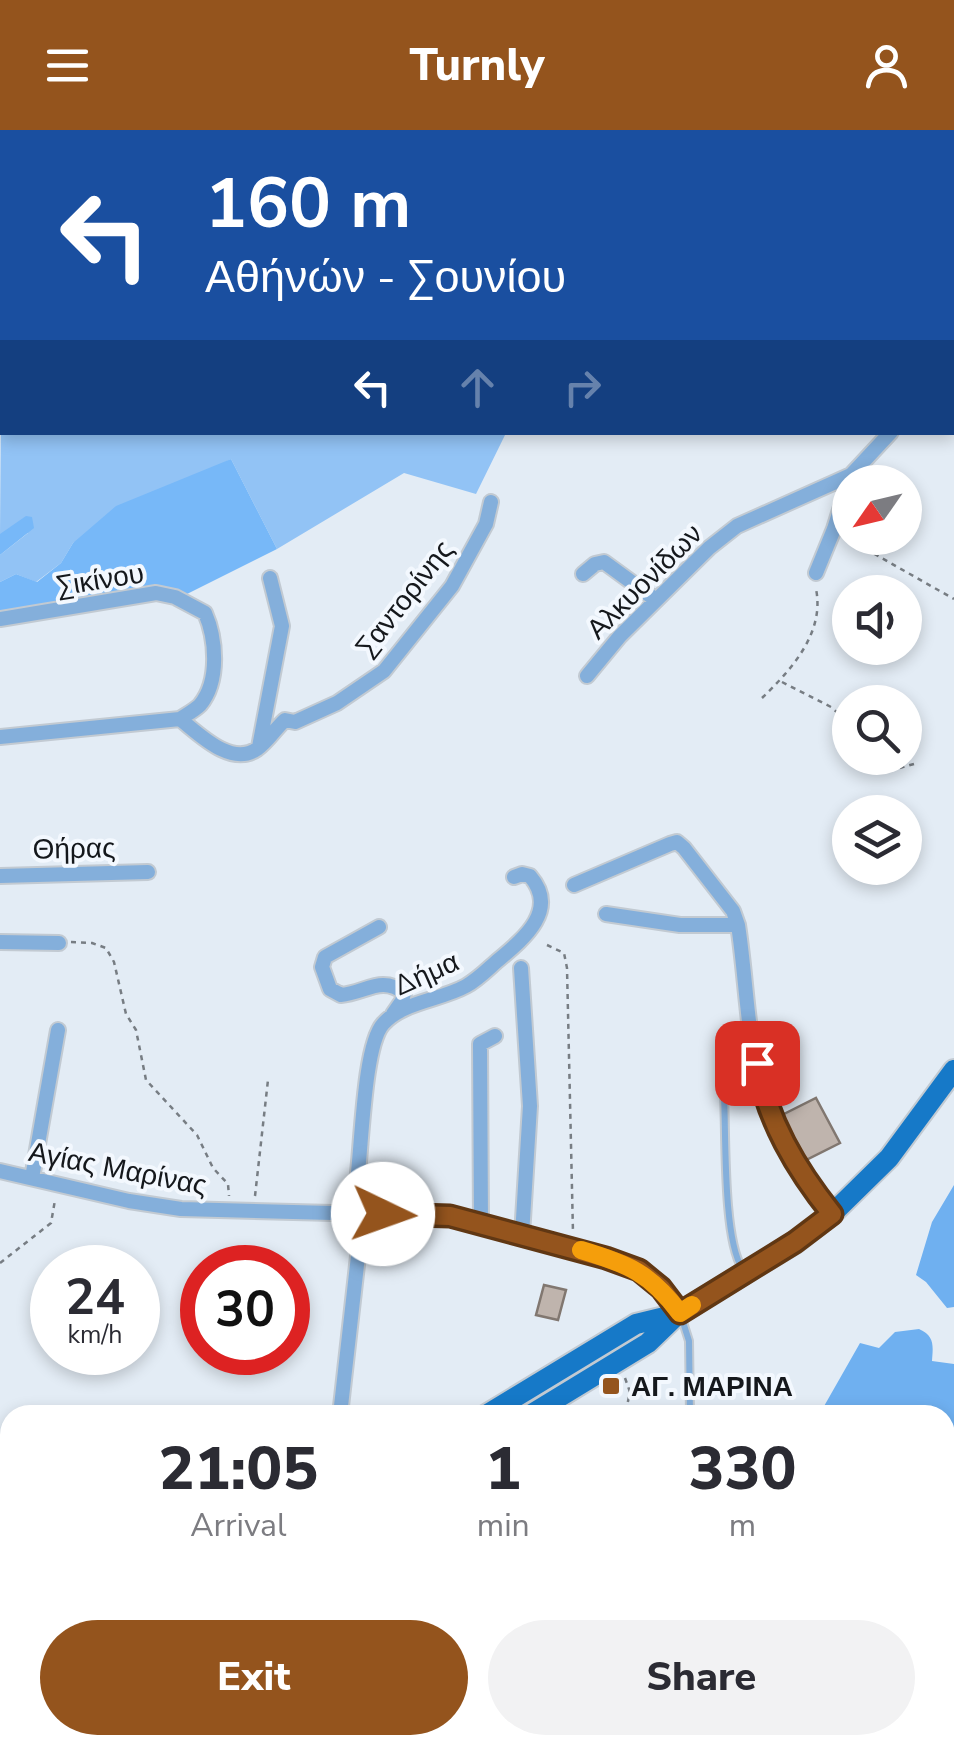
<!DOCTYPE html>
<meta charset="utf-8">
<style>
body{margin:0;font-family:"Nunito Sans",sans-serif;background:#f2f2f3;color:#2b2b33;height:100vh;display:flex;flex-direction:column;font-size:38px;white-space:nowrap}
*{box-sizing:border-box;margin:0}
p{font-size:32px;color:#7c7c81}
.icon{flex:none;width:55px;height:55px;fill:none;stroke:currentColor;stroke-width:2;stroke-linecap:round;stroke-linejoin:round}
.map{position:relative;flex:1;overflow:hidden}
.drawer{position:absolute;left:0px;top:1275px;width:955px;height:350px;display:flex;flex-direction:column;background:#fff;border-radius:30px 30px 0 0;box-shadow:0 5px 15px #0003}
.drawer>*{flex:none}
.top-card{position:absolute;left:0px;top:0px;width:955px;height:305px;box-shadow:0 5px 15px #0003;background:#1a4fa0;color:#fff;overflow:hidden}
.needle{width:65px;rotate:236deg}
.controls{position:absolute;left:832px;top:335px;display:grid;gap:20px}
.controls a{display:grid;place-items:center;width:90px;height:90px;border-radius:50%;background:#fff;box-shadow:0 5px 15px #0003;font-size:50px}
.speed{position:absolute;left:30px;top:1115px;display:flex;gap:20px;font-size:50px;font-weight:700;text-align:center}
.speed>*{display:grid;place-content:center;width:130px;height:130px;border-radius:50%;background:#fff;box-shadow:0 5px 15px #0003;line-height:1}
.speed small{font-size:25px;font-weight:400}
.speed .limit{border:15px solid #d22;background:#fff;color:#111}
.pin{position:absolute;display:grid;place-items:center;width:85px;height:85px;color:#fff;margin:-42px;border-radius:20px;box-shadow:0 5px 15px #0006}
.me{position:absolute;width:110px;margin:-55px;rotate:93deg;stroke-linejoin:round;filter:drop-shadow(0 0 8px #0008)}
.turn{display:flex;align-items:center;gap:35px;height:210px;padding:0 40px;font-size:45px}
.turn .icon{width:130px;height:130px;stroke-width:2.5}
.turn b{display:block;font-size:70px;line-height:85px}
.lanes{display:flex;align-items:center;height:95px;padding:0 40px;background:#0003;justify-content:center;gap:50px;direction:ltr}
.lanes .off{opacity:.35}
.eta{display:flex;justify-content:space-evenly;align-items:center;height:170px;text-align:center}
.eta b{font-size:60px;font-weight:800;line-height:70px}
.cta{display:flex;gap:20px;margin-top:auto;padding:20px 40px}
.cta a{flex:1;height:115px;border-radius:60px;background:#94541d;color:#fff;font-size:40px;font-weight:800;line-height:115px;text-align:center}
.cta a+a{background:#f2f2f3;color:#2b2b33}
header{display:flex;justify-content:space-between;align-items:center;height:130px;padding:0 40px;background:#94541d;color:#fff;font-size:45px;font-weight:800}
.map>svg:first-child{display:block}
.green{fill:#92c3f5}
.forest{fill:#77b8f8}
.water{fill:#6fb0f0}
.building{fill:#bfb4ad;stroke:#817770;stroke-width:2.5}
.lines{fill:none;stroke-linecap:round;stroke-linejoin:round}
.service-casing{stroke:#c2cad2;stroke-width:10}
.minor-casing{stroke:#c2cad2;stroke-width:18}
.secondary-casing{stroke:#c2cad2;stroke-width:21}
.primary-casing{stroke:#c2cad2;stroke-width:24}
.path{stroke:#777d83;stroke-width:2.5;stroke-dasharray:5 5;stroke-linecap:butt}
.service{stroke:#84afdb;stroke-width:6}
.minor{stroke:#84afdb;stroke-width:14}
.secondary{stroke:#4e91d1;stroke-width:18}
.primary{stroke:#1679c8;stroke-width:20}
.route-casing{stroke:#603713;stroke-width:25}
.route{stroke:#94541d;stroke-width:18}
.slow{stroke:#f59e0b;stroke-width:18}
.poi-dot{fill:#94541d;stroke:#f3f8fe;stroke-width:4}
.labels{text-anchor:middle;stroke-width:8;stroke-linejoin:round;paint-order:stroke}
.street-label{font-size:28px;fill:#15181c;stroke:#f3f8fe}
.poi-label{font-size:28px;font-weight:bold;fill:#15181c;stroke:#f3f8fe;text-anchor:start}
</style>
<header><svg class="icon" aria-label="menu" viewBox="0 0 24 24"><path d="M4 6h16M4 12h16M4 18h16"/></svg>Turnly<svg class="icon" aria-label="person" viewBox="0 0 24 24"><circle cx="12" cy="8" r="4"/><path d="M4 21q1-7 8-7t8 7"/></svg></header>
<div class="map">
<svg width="954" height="1625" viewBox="0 0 954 1625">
<rect width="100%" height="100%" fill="#e3ecf5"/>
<!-- green -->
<path class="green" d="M 220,0 L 653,0 L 219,2 Z
M 2,151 L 2,302 L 506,303 L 476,364 L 404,343 L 277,419 L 231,329 L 73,413 L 61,433 L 36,452 L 16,444 L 0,452 L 0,425 L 28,403 L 0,404 Z"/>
<!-- forest -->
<path class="forest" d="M 0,0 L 59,0 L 2,2 L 2,109 Z
M 231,329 L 277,419 L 187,464 L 158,459 L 0,482 L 0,452 L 16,444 L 37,452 L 61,433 L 73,413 L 116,376 Z
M 26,386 L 32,387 L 34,398 L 0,425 L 0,404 Z"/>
<!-- water -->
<path class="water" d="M 954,1055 L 954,1177 L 947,1178 L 926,1152 L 916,1145 L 932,1092 Z
M 919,1199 C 935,1206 933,1216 932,1231 L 954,1234 L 954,1589 L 945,1578 L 945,1285 L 819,1285 L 860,1213 L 879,1218 L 895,1202 Z
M 340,1615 L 498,1615 L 453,1625 L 300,1625 Z"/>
<!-- building -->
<path class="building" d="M 816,968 L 840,1013 L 806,1030 L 782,985 Z
M 544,1155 L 566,1160 L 558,1190 L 536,1185 Z"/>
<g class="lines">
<!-- service casing -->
<g class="service-casing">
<path id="service" d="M 724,965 C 726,1005 723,1108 742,1138
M 682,1189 L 689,1211 L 690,1285
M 861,1615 L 867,1625"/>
</g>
<!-- minor casing -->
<g class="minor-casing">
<path id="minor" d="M 692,2 L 693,0
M 952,158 L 954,159
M 952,235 L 954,233
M 816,443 L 834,399 L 851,345
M 583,444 L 595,434 L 604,432 L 656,470
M 0,489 L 156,463 L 175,467 L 205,483 C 216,508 220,551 200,575 C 195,580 186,585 180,589
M 587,546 L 620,506 L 709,418 L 737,396 L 851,345 L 891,302
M 0,607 L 180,589 C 199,604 231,637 257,619 C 268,611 275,599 285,590 L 295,592 L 337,573 L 384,541 L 452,456 L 486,394 L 491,372
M 259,617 L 282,496 L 270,448
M 0,746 L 148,742
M 574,755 L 670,714 L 677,712 L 684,718 L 733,781 L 738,795 C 747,853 747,916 765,971 C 777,1011 806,1051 832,1084
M 606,784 L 680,795 L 738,795
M 379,797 L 325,827 L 322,837 L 330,859 L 341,865 C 365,863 382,845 404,863 L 402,871 L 393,884
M 0,812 L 59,813
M 521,838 L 530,976 L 522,1105
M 0,1041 L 129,1071 L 181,1079 L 450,1086 L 575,1118 L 639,1140 L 661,1158 L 679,1183
M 32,1048 L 58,900
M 353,1082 C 362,1042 361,919 383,894 C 402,872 441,870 466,856 C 477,850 487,840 496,832 C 522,810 560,781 530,746 L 522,744 L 514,747
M 481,1095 L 480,914 L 495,906
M 340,1285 L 363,1082"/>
</g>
<!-- secondary casing -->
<g class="secondary-casing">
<path id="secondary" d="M 0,1579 L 10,1573"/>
</g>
<!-- primary casing -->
<g class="primary-casing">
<path id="primary" d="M 486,1285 L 636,1194 L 677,1184
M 530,1285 L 648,1213 L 679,1183 L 795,1113 L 832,1084 L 889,1028 L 954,940
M 230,1625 L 232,1615
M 253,1625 L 256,1615"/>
</g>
<!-- path -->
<path class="path" d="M 204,2 L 206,0
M 0,134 L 2,134
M 848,409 L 954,469
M 782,552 L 831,577 L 850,594
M 762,568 C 791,540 825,503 816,459
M 884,628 L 896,639 L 914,634
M 71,812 L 92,813 L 106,818 L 114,832 L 126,884 L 136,900 L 146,950 L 197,1005 L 213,1038 L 228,1054 L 229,1066
M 547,815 L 564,823 L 567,838 L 573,1103
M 255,1066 L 268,950
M 0,1133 L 51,1093 L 55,1070
M 625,1248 L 630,1262 L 625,1285"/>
<!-- service -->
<use href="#service" class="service"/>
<!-- minor -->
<use href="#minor" class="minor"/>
<!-- secondary -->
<use href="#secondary" class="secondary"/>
<!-- primary -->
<use href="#primary" class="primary"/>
</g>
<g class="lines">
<!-- route casing -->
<g class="route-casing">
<path id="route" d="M 383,1084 L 450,1086 L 606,1128 L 639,1140 L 661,1158 L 680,1183 L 795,1112 L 832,1084 C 796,1039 767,990 757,933"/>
</g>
<!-- route -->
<use href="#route" class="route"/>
<!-- slow -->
<path class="slow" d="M 581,1120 C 628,1134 650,1143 680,1183 L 692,1175"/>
</g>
<!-- markers -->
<rect class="poi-dot" x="601" y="1246" width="20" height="20" rx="5"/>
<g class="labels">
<!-- street labels -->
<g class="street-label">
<text transform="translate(100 449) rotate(-9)" y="10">Σικίνου</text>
<text transform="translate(644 451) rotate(-45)" y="10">Αλκυονίδων</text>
<text transform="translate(404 468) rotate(-52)" y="10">Σαντορίνης</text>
<text transform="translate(74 718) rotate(-1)" y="10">Θήρας</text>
<text transform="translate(426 843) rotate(-24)" y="10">Δήμα</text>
<text transform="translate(118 1038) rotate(11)" y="10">Αγίας Μαρίνας</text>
</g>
<!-- poi labels -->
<g class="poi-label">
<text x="631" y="1266">ΑΓ. ΜΑΡΙΝΑ</text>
</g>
</g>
</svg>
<div class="controls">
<a><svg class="needle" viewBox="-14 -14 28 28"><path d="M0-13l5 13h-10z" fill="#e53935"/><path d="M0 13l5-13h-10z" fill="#7c7c81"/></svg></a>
<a><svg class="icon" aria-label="sound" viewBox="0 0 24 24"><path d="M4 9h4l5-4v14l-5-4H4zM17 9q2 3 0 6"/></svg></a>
<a><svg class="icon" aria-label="search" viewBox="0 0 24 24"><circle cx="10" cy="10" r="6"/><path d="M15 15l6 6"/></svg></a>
<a><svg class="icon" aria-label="layers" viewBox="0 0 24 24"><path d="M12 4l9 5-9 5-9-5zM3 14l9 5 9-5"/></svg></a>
</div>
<div class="speed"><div>24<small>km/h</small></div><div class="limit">30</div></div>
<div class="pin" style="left:757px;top:933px;background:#d93025"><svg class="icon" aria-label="arrive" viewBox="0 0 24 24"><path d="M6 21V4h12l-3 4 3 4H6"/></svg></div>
<svg class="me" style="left:383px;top:1084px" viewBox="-20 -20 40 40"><circle r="19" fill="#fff"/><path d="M0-13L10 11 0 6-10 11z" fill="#94541d"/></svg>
<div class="top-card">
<div class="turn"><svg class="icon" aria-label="left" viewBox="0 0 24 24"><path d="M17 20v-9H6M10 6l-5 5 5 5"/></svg><div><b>160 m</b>Αθήνών - Σουνίου</div></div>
<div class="lanes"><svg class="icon" aria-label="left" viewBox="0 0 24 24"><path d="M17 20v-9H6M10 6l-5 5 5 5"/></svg><svg class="icon off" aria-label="ahead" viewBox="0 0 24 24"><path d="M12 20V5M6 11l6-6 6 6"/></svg><svg class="icon off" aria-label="right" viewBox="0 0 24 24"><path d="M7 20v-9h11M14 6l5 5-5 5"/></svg></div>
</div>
<section class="drawer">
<div class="eta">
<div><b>21:05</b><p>Arrival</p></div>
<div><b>1</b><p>min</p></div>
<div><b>330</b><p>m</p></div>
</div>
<div class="cta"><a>Exit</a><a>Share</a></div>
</section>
</div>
